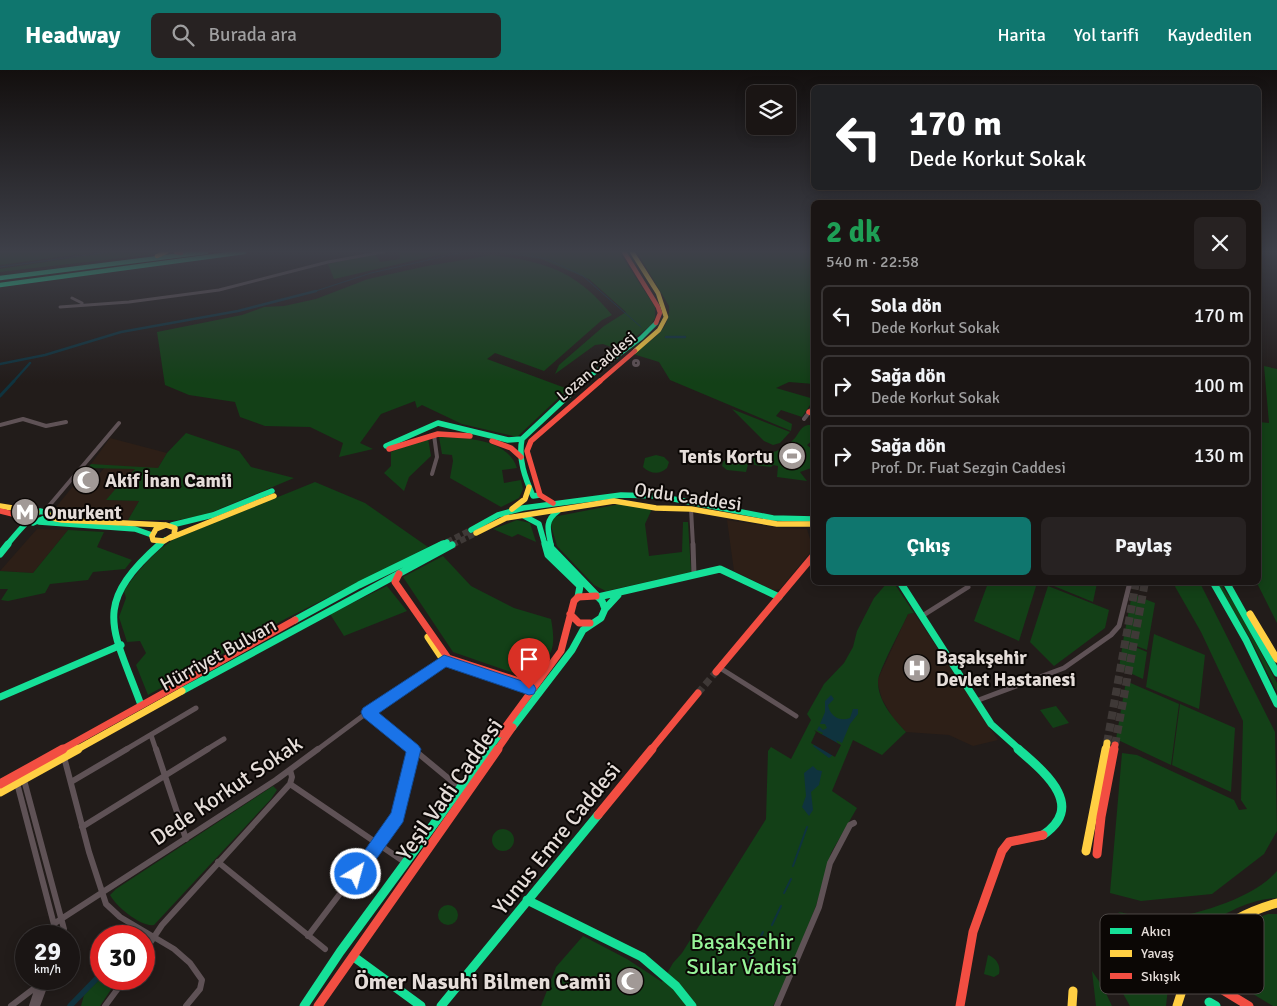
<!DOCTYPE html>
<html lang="tr">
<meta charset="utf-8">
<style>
body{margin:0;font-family:Signika,sans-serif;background:#272222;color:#f1f3f6;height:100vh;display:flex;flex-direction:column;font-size:19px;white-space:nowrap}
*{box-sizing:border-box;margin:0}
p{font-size:16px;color:#9f9fa0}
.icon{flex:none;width:28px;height:28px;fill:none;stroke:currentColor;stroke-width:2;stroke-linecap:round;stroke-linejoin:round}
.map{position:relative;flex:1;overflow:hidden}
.details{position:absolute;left:811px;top:130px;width:450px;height:385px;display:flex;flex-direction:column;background:#1a1514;border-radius:8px;box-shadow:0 2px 12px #0003,0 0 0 1px #383434}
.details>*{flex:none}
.top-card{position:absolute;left:811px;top:15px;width:450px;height:105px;border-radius:8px;box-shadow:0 2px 12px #0003,0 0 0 1px #383434;background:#202124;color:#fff;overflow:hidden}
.controls{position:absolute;left:746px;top:15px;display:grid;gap:10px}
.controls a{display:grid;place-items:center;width:50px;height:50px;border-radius:8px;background:#1a1514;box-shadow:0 2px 12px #0003,0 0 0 1px #383434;font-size:25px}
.speed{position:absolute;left:15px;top:855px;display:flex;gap:10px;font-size:25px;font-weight:700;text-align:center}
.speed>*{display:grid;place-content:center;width:65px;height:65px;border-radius:50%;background:#1a1514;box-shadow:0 2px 12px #0003,0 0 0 1px #383434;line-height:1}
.speed small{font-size:12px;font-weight:400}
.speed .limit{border:8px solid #d22;background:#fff;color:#111}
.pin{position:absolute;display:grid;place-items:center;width:42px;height:42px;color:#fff;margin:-51px -21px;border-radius:50% 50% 50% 0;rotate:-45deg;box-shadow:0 0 5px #0007}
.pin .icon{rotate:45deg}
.me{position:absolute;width:55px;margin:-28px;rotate:37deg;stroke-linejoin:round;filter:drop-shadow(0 0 4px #0008)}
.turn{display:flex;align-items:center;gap:18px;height:105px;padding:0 15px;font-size:22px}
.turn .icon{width:65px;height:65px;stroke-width:2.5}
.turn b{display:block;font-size:35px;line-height:42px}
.round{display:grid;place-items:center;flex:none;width:52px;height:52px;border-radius:8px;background:#272222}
.headline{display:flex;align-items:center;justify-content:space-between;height:85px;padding:0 15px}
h1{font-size:30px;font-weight:700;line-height:38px;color:#1e9e55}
.button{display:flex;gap:10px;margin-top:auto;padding:10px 15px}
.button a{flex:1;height:58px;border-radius:8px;background:#0f766e;color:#fff;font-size:20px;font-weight:700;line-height:58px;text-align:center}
.button a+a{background:#272222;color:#f1f3f6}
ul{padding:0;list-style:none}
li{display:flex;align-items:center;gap:15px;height:62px;margin:0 10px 8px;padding:0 5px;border:2px solid #383434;border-radius:8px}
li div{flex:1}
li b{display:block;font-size:19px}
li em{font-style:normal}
header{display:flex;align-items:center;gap:30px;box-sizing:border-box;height:70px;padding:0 25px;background:#0f766e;color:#fff}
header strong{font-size:24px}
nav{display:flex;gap:28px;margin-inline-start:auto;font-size:18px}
.search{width:350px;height:45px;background:#272222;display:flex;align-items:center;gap:12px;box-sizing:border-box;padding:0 18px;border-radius:8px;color:#9f9fa0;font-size:19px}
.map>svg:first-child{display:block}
.built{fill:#2d1f17}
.green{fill:#134017}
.water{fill:#0f333e}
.pier{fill:#221c1a}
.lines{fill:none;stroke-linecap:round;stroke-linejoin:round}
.stream-far1{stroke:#0f333e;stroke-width:1}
.stream{stroke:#0f333e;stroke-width:2}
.canal-far2{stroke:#0f333e;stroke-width:2.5}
.canal-far1{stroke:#0f333e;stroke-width:3}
.canal{stroke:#0f333e;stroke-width:5.5}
.secondary-tunnel{stroke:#3f3937;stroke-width:7;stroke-dasharray:7 4;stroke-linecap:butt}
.primary-tunnel-far1{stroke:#3f3937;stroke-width:6;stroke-dasharray:6 3;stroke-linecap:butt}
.primary-tunnel{stroke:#3f3937;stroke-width:8;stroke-dasharray:8 4;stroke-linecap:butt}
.street-far3{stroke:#5f5256;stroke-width:3}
.street-far2{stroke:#5f5256;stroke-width:4}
.street-far1{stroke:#5f5256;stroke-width:5}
.street{stroke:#5f5256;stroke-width:6}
.fast-far3{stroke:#16e098;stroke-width:4.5}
.fast-far2{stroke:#16e098;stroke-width:5.5}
.fast-far1{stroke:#16e098;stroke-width:7}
.fast{stroke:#16e098;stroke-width:9}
.slow-far3{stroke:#ffcf43;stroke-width:4.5}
.slow-far2{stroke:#ffcf43;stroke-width:5.5}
.slow-far1{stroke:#ffcf43;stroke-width:7}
.slow{stroke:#ffcf43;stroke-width:9}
.jam-far3{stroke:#f24e42;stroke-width:4.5}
.jam-far2{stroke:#f24e42;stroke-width:5.5}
.jam-far1{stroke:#f24e42;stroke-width:7}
.jam{stroke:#f24e42;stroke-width:9}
.route{fill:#1a73e8;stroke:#114b97}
.labels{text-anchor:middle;stroke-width:4;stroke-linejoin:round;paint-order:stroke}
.far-street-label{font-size:16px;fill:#e5ddd9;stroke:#0b0705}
.poi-label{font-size:19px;font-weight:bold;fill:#e5ddd9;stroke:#0b0705;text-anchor:start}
.street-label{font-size:19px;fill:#e5ddd9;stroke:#0b0705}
.near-street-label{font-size:22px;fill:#e5ddd9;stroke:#0b0705}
.near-park-label{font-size:22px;fill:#97f499;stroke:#0b0705}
.near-poi-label{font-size:22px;font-weight:bold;fill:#e5ddd9;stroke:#0b0705;text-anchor:end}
.key{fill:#0b0705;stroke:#4c4745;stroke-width:1}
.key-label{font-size:14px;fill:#e5ddd9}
</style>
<header>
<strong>Headway</strong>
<div class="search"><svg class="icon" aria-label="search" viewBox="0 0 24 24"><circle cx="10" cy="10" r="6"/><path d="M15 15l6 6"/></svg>Burada ara</div>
<nav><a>Harita</a><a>Yol tarifi</a><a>Kaydedilen</a></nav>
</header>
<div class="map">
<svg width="1277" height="936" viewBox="0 0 1277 936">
<rect width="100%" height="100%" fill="#221c1a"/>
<!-- built -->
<path class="built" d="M 110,368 L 167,383 L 158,398 L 107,430 L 139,431 L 128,450 L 59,444 L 56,437 L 74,415 L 89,416 L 106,396 L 91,394 Z
M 727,450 L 778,458 L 807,459 L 813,479 L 780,519 L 773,520 L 734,501 Z
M 37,459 L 68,460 L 33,503 L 0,501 Z
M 914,543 L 942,585 L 998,670 L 973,676 L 949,665 L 906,662 L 893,648 L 882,629 L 877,611 L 908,544 Z"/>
<!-- green -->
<path class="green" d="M 0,182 L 95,182 L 0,195 Z
M 111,182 L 148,184 L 148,182 L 163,182 L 156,184 L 0,202 L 0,199 Z
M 399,182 L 451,182 L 334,209 L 328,194 L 375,184 L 380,192 L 400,189 Z
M 495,182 L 619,182 L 655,237 L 655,248 L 650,256 L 634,268 L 628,267 L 616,279 L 603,274 L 595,275 L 555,304 L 559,295 L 604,256 L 626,242 L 589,209 L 541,189 Z
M 637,182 L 814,182 L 814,314 L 789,312 L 776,318 L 814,329 L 802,347 L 781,340 L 776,346 L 792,354 L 791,361 L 670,310 L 659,292 L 633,284 C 651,270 671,260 669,236 Z
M 492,185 C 547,192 576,201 612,245 L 602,250 L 544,301 L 495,283 L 487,289 L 568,319 L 517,367 L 462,354 L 422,335 L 417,338 L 415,331 L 381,344 L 360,373 L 373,379 L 339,387 L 343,373 L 310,357 L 265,356 L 240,347 L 235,332 L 189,325 L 165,315 L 157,262 L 242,245 L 264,237 L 284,236 L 316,229 L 368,209 L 427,196 Z
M 1264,296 L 1277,299 L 1277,553 L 1257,513 L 1259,352 L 1269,353 Z
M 732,339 L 790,362 L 780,373 L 773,375 L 764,371 Z
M 808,355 L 814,355 L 814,369 L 807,375 L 814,381 L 814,397 L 800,402 L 807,411 L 777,407 L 778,396 L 773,395 L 771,397 L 754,395 L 754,392 L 749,391 L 746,402 L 727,400 L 722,396 L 723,392 L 732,384 C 755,385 777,388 795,368 C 799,363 801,356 808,355 Z
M 186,363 L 239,381 L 251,397 L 294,408 L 205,445 L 178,450 L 128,450 L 139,431 L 106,430 L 118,416 L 114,415 L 122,405 L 130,405 L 135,399 L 88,398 L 91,394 L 158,398 L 167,383 Z
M 439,367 C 465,368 507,368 517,398 L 502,400 L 504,413 L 521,410 L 523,419 L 519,428 L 501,437 L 450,408 L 453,391 L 452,385 L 442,384 Z
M 428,368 L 431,386 L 409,407 L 404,421 L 384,403 L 391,396 L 391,382 Z
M 656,385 L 664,387 L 669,392 L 667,398 C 660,405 650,404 643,397 L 645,388 Z
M 315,412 L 365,433 L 428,477 L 287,548 L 148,625 L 136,595 L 146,583 L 140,571 L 127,572 L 119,547 L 126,528 L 124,521 C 138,500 153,483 174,469 Z
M 625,433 L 652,439 L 645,454 L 649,486 L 682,482 L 683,452 L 688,452 L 691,502 L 606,521 L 594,515 L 557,476 L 550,452 L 553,447 Z
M 517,450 L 530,453 L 536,472 L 518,464 L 512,467 L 493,459 Z
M 68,460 L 104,462 L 97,477 L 132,490 L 125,499 L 93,502 L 88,510 L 50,514 L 45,523 L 8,531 L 1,530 L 8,519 L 0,519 L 0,501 L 33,503 Z
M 443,486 L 471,516 L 514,538 L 551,549 C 557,582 551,584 531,609 L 453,582 L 403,507 Z
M 887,513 L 894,513 L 914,543 L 908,544 C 903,556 877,603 878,612 C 878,631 893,648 906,662 L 882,685 L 853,670 L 832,721 L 857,738 L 831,783 L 816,836 L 782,920 L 773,936 L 541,936 L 556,897 L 583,866 L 627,889 L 662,912 L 673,893 L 682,883 L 766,749 L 768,681 L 771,677 L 791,689 L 811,650 L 807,644 L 824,614 L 844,593 L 853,577 L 857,561 L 874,528 Z
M 988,513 L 1037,513 L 1019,571 L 974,551 Z
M 1049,513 L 1097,512 L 1097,513 L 1093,532 L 1049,514 Z
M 1173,513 L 1200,513 L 1275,662 L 1277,761 L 1264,784 L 1212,824 L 1141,831 L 1110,823 L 1122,683 L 1137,685 L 1234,730 L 1239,740 L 1247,739 L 1241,730 L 1243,651 L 1201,562 Z
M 1217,513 L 1220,513 L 1239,541 L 1277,613 L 1277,622 L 1251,570 Z
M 387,516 L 407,541 L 344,566 L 330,544 Z
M 1048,516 L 1109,540 L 1105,558 L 1054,596 L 1030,572 Z
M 1132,524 L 1155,533 L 1147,580 L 1123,571 Z
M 1154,564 L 1205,585 L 1199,639 L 1146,617 Z
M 1123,572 L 1147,582 L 1143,609 L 1119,598 Z
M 1126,611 L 1179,634 L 1171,695 L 1116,669 Z
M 1180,634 L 1235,658 L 1231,722 L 1172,695 Z
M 1056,636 L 1069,653 L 1053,658 L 1040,640 Z
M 273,716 L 277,720 L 271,729 L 154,855 C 140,857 116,836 110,825 L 116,819 Z
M492 770a11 11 0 1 1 22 0a11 11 0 1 1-22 0Z
M 1277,801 L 1277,828 C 1251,829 1217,845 1199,864 C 1194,870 1190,877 1185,883 L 1118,842 C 1131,844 1147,850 1160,849 C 1195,846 1254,828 1277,801 Z
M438 845a10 10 0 1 1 20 0a10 10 0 1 1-20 0Z
M 1268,844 L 1277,844 L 1277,936 L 1273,936 L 1202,893 C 1223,861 1233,857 1268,844 Z
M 1113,880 L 1168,918 L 1166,936 L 1130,936 L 1112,904 Z
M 988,885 C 996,888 1001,895 999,904 L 994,907 L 984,904 Z
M 1092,901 L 1103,917 L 1112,936 L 1096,936 Z
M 101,908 L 118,909 L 100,936 L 81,936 L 84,925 Z"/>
<!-- water -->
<path class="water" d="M 831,625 L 834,629 L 828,635 C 830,646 839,652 850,648 L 853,639 L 858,639 L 858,644 L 850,654 L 842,673 L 836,670 L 838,674 L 834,684 L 829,688 L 813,676 L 823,663 L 817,660 L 819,656 L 823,660 L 827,658 L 825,654 L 820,654 L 825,642 L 825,631 Z
M 813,696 L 817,700 L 822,701 L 819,715 L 811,722 L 813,740 L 809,746 L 802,737 L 806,726 L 804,703 Z"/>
<!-- pier -->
<path class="pier" d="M 814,660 L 841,675 L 835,687 L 811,673 L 816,662 Z"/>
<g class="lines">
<!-- stream-far1 -->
<path class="stream-far1" d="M 507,182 L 547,189 L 583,206 L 641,257
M 0,197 L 109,182
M 316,221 L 371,203 L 463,182"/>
<!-- stream -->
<path class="stream" d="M 793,796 L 807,757
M 784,823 L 791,809
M 772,855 L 781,836
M 747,896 L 763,862"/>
<!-- canal-far2 -->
<path class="canal-far2" d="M 666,267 L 685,267
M 0,294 L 45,285 L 121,262 L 238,241 L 316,221
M 13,312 L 30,293"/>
<!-- canal-far1 -->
<path class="canal-far1" d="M 0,326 L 14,311"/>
<!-- canal -->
<path class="canal" d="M 70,936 L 101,904"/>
<!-- secondary-tunnel -->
<path class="secondary-tunnel" d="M 698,623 L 716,602"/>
<!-- primary-tunnel-far1 -->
<path class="primary-tunnel-far1" d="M 447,472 L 471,460
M 452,475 L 476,463"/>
<!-- primary-tunnel -->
<path class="primary-tunnel" d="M 452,475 L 454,474
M 1107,673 L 1136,512
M 1115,675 L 1145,512"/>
<!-- street-far3 -->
<path class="street-far3" d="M 72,228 L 82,233
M 60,237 L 129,232 L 219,220 L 328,192 L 383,182
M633.5 293a2.5 2.5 0 1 1 5 0a2.5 2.5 0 1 1-5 0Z"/>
<!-- street-far2 -->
<path class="street-far2" d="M 804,349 L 814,336
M 0,355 L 23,349 L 46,356 L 66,352
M 432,404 L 437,387 L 434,365
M 48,437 L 119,353
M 691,439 L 693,475"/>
<!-- street-far1 -->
<path class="street-far1" d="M 693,474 L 694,505
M 922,546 L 968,517
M 720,598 L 796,646
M 976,631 L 1064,598 L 1111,565 L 1119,556 L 1130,512
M 368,642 L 446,590
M 151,665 L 156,680
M 125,680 L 196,638
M 206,680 L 224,669
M 317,680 L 368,642 L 413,680"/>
<!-- street -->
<path class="street" d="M 156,679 L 186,769
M 413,679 L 454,713 L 462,715
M 64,687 L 89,782 L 106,834 L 120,847 L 174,879 L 190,893 L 202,910 L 200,919 L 186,936
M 24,710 L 64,859 L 61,866
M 71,712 L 127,679
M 17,713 L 57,866
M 290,714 L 406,793
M 82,757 L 208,679
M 218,792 L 325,879
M 55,853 L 276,710 L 318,679
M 308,866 L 398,747 L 413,679
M 144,882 L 162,855 L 290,714 L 292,707 L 290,700
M 11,936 L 40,914 L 45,913
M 32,936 L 41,909
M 37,936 L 47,909
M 105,936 L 125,909
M 777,936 L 819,837 L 830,793 L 850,755 L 854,753"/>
<!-- fast-far3 -->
<path class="fast-far3" d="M 0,208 L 206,182
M 0,215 L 244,182
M 582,312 L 641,268 L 656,253"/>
<!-- fast-far2 -->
<path class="fast-far2" d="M 386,376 L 438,353 L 508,370 L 522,369
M 540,425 L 533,426 C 525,408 518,389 522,369 L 584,311
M 524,446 L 539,454 L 545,475
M 39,452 L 135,459 L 152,465
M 172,455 L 213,445 L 272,421
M 471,460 L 498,445 L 523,438 L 621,425 L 658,426 L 773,448 L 814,449
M 7,475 C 17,463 27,450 40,441 L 48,443 L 47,447 L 33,453 L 29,450
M 159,475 L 165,470
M 440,475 L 447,472
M 551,475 C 548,460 544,451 558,441"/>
<!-- fast-far1 -->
<path class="fast-far1" d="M 545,474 L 548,485 L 580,516 L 578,527
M 0,484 L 8,474
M 900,512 L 991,654 L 1020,680
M 1213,512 L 1246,570 L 1277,634
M 1226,512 L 1277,603
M 598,527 L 720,499 L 779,527
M 605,539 L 618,525
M 295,550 L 359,515 L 443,474
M 490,606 L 528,619 L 530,623
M 182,621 L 452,475
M 0,627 L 121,575
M 141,635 C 113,558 90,536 160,474
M 513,657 L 572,580 L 583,560 L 601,548 L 605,539 L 602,531 L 551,478 L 550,474
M 488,680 L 500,664"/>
<!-- fast -->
<path class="fast" d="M 1018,679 C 1043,701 1087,735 1043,765
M 527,830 L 642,887 L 676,916 L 692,936
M 354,887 L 421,936
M 1209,932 L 1216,936
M 304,936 L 340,882 L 489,679
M 441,936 L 598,745"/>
<!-- slow-far3 -->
<path class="slow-far3" d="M 632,182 L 658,223 L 666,247 L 659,260 L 635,281
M 157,186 L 166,182"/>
<!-- slow-far2 -->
<path class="slow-far2" d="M 0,436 L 37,442
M 512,439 L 525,429 L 529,417
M 48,444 L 52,448 L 62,450 L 165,455
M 166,455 L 175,458 L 174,465 L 164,471 L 153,470 L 152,466 L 156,459 Z
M 476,463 L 506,448 L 614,431 L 656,438 L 691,439 L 777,454 L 814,454
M 170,468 L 274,426"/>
<!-- slow-far1 -->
<path class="slow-far1" d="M 1250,544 L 1277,589
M 428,567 L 444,591 L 452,594
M 76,680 L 182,621
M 1106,680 L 1107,673"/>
<!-- slow -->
<path class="slow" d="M 0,722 L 78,679
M 1086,781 L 1106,679
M 1072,936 L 1073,921
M 1177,936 C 1195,877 1217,850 1277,833"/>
<!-- jam-far3 -->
<path class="jam-far3" d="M 176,182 L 181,183
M 624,182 L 658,237 L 660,243 L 656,253
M 599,312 L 635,281"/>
<!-- jam-far2 -->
<path class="jam-far2" d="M 809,342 L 814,344
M 492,371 L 511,378 L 521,387
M 389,379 L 438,364 L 470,366
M 553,433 L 540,425 L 527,381 L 531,371 L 600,311
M 0,441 L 29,448"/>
<!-- jam-far1 -->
<path class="jam-far1" d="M 399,504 L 395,512 L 448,588 L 531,615 L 538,612
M 570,544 L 579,553 L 590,553
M 716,602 L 814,485
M 500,664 L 561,581 L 574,531 L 578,527 L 596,526
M 61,680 L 295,550
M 497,680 L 513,657
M 651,680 L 698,623
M 1114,680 L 1115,675"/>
<!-- jam -->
<path class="jam" d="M 0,714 L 63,679
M 598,745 L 652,679
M 1097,784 L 1101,747 L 1114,679
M 1216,916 L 1249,936
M 318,936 L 498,679
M 960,936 L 973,862 L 1002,781 L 1009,772 L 1043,765"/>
</g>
<!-- sky -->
<linearGradient id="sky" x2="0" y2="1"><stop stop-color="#130f0e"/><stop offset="0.58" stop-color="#3e4049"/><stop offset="1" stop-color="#3e4049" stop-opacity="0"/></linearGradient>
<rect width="1277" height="313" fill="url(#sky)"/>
<!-- route -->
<path class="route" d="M 444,585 L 534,615 L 536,619 L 534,624 L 529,625 L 446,597 L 379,643 L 418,675 L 421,679 L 403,752 L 362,809 L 356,812 L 350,809 L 348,804 L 391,743 L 406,682 L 363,647 L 361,642 L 363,638 Z"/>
<!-- icons -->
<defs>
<g id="stadium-disc" transform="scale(1.4375)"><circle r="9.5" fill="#a19996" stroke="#0b0705"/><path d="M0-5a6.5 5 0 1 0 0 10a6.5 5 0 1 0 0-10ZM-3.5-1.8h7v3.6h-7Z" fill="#fff"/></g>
<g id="mosque-disc" transform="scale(1.4375)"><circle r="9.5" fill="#a19996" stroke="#0b0705"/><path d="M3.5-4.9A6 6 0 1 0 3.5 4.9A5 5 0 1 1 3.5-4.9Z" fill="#fff"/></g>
<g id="metro-disc" transform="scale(1.4375)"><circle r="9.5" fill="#a19996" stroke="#0b0705"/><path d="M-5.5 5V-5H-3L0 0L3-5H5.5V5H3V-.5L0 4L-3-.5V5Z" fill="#fff"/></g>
<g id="hospital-disc" transform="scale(1.4375)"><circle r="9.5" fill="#a19996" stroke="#0b0705"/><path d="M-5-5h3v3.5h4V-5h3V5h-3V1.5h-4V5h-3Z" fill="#fff"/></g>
</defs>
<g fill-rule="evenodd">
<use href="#stadium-disc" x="792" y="386"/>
<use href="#mosque-disc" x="86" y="410"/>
<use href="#metro-disc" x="25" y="442"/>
<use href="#hospital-disc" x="917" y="598"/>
<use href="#mosque-disc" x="630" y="911"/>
</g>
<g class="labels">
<!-- far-street labels -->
<g class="far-street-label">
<text transform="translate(596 296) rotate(-40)" y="6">Lozan Caddesi</text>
</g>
<!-- poi labels -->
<g class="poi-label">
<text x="773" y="393" text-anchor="end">Tenis Kortu</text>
<text x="105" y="417">Akif İnan Camii</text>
<text x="44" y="449">Onurkent</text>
<text x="936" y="594">Başakşehir<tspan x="936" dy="22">Devlet Hastanesi</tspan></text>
</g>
<!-- street labels -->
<g class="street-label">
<text transform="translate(688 426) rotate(8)" y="7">Ordu Caddesi</text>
<text transform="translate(218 584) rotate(-29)" y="7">Hürriyet Bulvarı</text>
</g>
<!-- near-street labels -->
<g class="near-street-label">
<text transform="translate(449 719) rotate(-55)" y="8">Yeşil Vadi Caddesi</text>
<text transform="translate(226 720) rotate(-34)" y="8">Dede Korkut Sokak</text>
<text transform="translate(556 768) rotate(-51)" y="8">Yunus Emre Caddesi</text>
</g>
<!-- near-park labels -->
<g class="near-park-label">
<text x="742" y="879">Başakşehir<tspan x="742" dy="25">Sular Vadisi</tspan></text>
</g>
<!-- near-poi labels -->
<g class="near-poi-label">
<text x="611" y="919">Ömer Nasuhi Bilmen Camii</text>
</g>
</g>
<!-- legend -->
<rect x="1100" y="844" width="164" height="80" rx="8" class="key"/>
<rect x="1110" y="858" width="22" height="6" fill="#16e098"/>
<rect x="1110" y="880" width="22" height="7" fill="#ffcf43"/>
<rect x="1110" y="903" width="22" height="6" fill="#f24e42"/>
<g class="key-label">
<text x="1141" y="866">Akıcı</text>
<text x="1141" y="888">Yavaş</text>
<text x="1141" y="911">Sıkışık</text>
</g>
</svg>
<div class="controls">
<a><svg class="icon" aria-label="layers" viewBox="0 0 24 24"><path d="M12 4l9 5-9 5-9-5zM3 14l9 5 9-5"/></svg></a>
</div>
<div class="speed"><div>29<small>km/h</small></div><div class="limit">30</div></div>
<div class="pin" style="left:529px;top:619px;background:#d93025"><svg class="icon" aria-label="arrive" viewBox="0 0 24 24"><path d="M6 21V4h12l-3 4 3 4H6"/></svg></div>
<svg class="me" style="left:356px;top:804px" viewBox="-20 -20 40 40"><circle r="17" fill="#1a73e8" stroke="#fff" stroke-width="3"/><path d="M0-11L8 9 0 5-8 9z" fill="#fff"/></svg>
<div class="top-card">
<div class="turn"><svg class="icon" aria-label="left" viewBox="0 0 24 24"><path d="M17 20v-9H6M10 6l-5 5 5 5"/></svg><div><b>170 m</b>Dede Korkut Sokak</div></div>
</div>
<section class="details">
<div class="headline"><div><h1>2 dk</h1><p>540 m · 22:58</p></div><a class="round"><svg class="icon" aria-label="close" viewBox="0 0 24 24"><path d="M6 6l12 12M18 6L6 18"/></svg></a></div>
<ul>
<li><svg class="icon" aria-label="left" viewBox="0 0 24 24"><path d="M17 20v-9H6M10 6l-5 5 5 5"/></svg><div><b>Sola dön</b><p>Dede Korkut Sokak</p></div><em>170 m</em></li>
<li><svg class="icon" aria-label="right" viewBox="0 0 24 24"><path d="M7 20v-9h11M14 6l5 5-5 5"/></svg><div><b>Sağa dön</b><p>Dede Korkut Sokak</p></div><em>100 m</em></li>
<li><svg class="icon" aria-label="right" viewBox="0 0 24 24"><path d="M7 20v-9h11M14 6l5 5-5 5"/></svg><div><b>Sağa dön</b><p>Prof. Dr. Fuat Sezgin Caddesi</p></div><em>130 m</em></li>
</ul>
<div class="button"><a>Çıkış</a><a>Paylaş</a></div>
</section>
</div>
